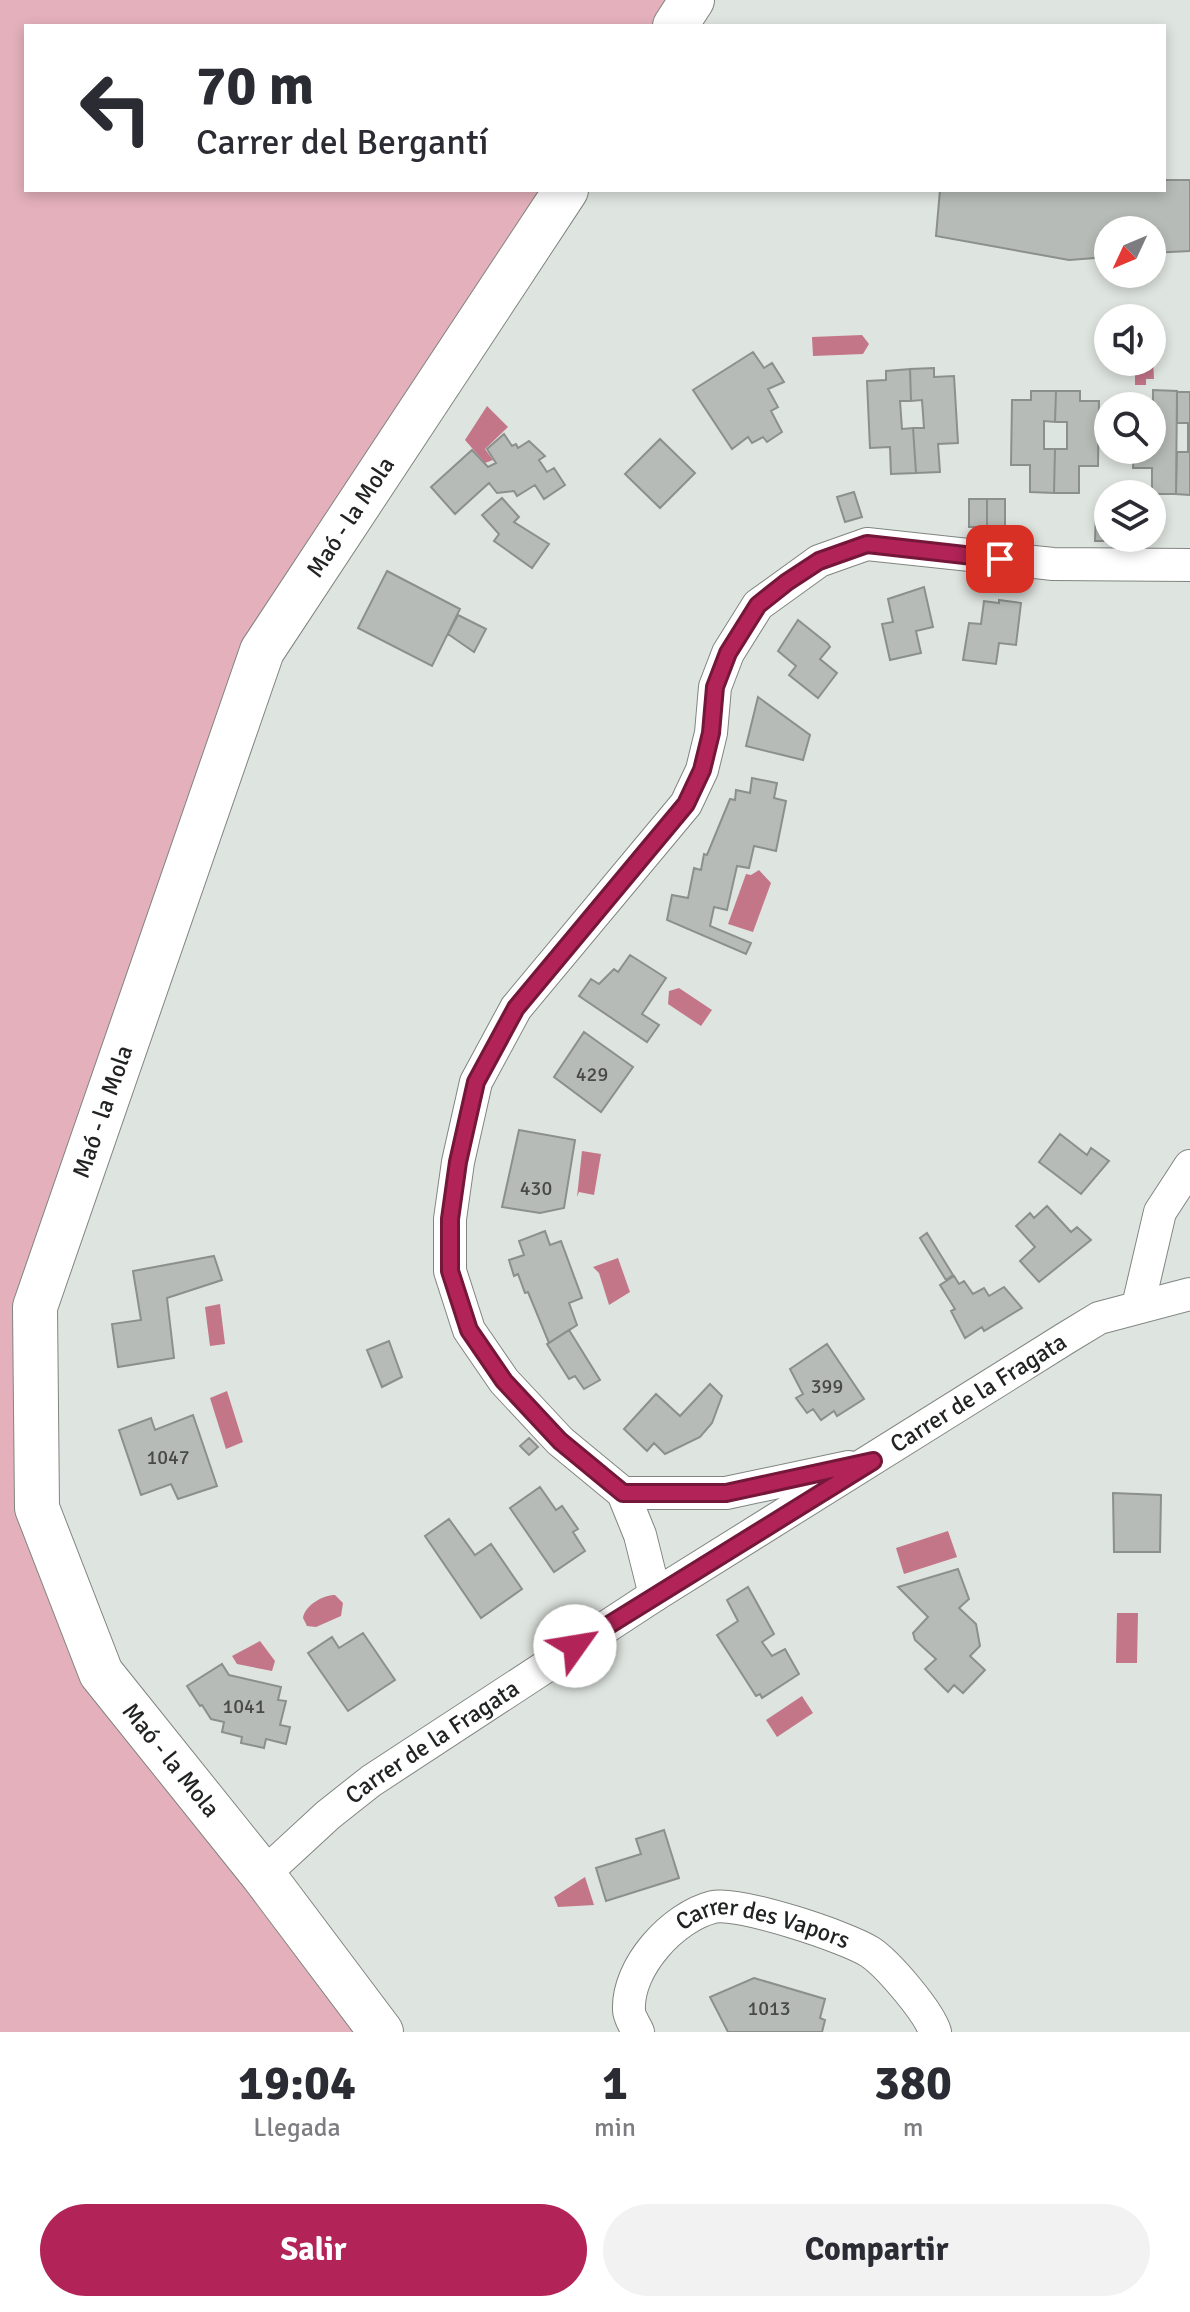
<!DOCTYPE html>
<html lang="es">
<meta charset="utf-8">
<style>
body{margin:0;font-family:Signika,sans-serif;background:#f2f2f3;color:#2b2b33;height:100vh;display:flex;flex-direction:column;font-size:30px;white-space:nowrap}
*{box-sizing:border-box;margin:0}
p{font-size:26px;color:#7c7c81}
.icon{flex:none;width:44px;height:44px;fill:none;stroke:currentColor;stroke-width:2;stroke-linecap:round;stroke-linejoin:round}
.map{position:relative;height:2032px;overflow:hidden}
.panel{display:flex;flex-direction:column;background:#fff;flex:1}
.panel>*{flex:none}
.hud{position:absolute;left:24px;top:24px;width:1142px;height:168px;border-radius:0px;box-shadow:0 4px 12px #0003;background:#fff;color:#2b2b33;overflow:hidden}
.needle{width:52px;rotate:226deg}
.controls{position:absolute;left:1094px;top:216px;display:grid;gap:16px}
.controls a{display:grid;place-items:center;width:72px;height:72px;border-radius:50%;background:#fff;box-shadow:0 4px 12px #0003;font-size:40px}
.pin{position:absolute;display:grid;place-items:center;width:68px;height:68px;color:#fff;margin:-34px;border-radius:16px;box-shadow:0 4px 12px #0006}
.me{position:absolute;width:88px;margin:-44px;rotate:58deg;stroke-linejoin:round;filter:drop-shadow(0 0 6px #0008)}
.turn{display:flex;align-items:center;gap:28px;height:168px;padding:0 40px;font-size:36px}
.turn .icon{width:104px;height:104px;stroke-width:2.5}
.turn b{display:block;font-size:56px;line-height:68px}
.eta{display:flex;justify-content:space-evenly;align-items:center;height:136px;text-align:center}
.eta b{font-size:48px;font-weight:700;line-height:56px}
.action{display:flex;gap:16px;margin-top:auto;padding:16px 40px}
.action a{flex:1;height:92px;border-radius:48px;background:#b22358;color:#fff;font-size:32px;font-weight:700;line-height:92px;text-align:center}
.action a+a{background:#f2f2f3;color:#2b2b33}
.map>svg:first-child{display:block}
.green{fill:#e3b0bb}
.water{fill:#c37688}
.building{fill:#b6bbb7;stroke:#8b908c;stroke-width:2}
.lines{fill:none;stroke-linecap:round;stroke-linejoin:round}
.street-casing{stroke:#808581;stroke-width:34}
.secondary-casing{stroke:#808581;stroke-width:46}
.street{stroke:#fff;stroke-width:32}
.secondary{stroke:#fff;stroke-width:44}
.route-casing{stroke:#741739;stroke-width:20}
.route{stroke:#b22358;stroke-width:14}
.labels{text-anchor:middle;stroke-width:6;stroke-linejoin:round;paint-order:stroke}
.number-label{font-size:20px;fill:#474a48}
.street-label{font-size:24px;fill:#222423;stroke:#fff}
</style>
<div class="map">
<svg width="1190" height="2032" viewBox="0 0 1190 2032">
<rect width="100%" height="100%" fill="#dee4df"/>
<!-- green -->
<path class="green" d="M 0,0 L 692,0 L 675,26 L 26,26 L 26,190 L 566,190 L 262,651 L 35,1307 L 37,1508 L 101,1673 L 381,2032 L 0,2032 Z"/>
<!-- water -->
<path class="water" d="M 862,335 L 869,344 L 863,354 L 813,356 L 812,337 Z
M 1152,340 L 1154,379 L 1146,379 L 1146,385 L 1135,385 L 1135,362 L 1152,362 Z
M 487,406 L 508,427 L 485,449 L 493,460 L 485,463 L 465,440 Z
M 759,870 L 771,883 L 753,932 L 728,924 L 746,874 L 751,875 Z
M 679,988 L 712,1010 L 701,1026 L 668,1004 L 669,991 Z
M 582,1151 L 601,1154 L 594,1195 L 579,1192 L 577,1197 Z
M 618,1258 L 630,1292 L 609,1305 L 599,1273 L 593,1267 Z
M 220,1304 L 225,1344 L 210,1346 L 205,1307 Z
M 227,1391 L 243,1442 L 226,1449 L 210,1398 Z
M 948,1531 L 957,1557 L 904,1574 L 896,1548 Z
M 335,1595 L 343,1603 L 341,1616 L 316,1627 L 307,1626 L 303,1618 C 305,1605 323,1595 335,1595 Z
M 1117,1613 L 1138,1613 L 1137,1663 L 1116,1663 Z
M 260,1641 L 275,1661 L 272,1671 L 237,1664 L 232,1656 Z
M 802,1696 L 813,1713 L 777,1737 L 766,1720 Z
M 585,1877 L 594,1905 L 558,1907 L 554,1897 Z"/>
<!-- building -->
<path class="building" d="M 1164,180 L 1190,180 L 1190,251 L 1152,253 L 1152,230 L 1108,230 L 1108,257 L 1069,260 L 936,236 L 940,190 L 1164,190 Z
M 753,352 L 764,368 L 772,363 L 784,382 L 768,389 L 778,407 L 771,411 L 782,432 L 767,442 L 763,437 L 752,443 L 748,437 L 732,449 L 693,390 Z
M 934,368 L 934,377 L 954,376 L 958,443 L 938,444 L 940,472 L 916,473 L 913,428 L 924,428 L 922,400 L 911,401 L 910,369 Z
M 910,369 L 911,401 L 900,401 L 902,429 L 913,428 L 916,473 L 891,474 L 890,447 L 870,448 L 867,381 L 886,380 L 886,371 Z
M 1153,390 L 1177,391 L 1176,494 L 1152,494 L 1152,468 L 1133,468 L 1134,450 L 1152,450 L 1152,406 L 1134,406 L 1134,400 L 1153,400 Z
M 1031,391 L 1056,391 L 1055,422 L 1044,421 L 1044,449 L 1055,449 L 1054,493 L 1030,492 L 1030,465 L 1011,465 L 1012,400 L 1031,400 Z
M 1056,391 L 1080,391 L 1080,401 L 1099,401 L 1098,466 L 1079,466 L 1079,493 L 1054,493 L 1055,449 L 1067,449 L 1067,422 L 1055,422 Z
M 1177,392 L 1190,392 L 1190,495 L 1176,494 L 1177,452 L 1188,452 L 1188,423 L 1177,423 Z
M 504,434 L 512,446 L 516,444 L 518,448 L 529,441 L 545,456 L 539,460 L 547,472 L 554,468 L 565,485 L 544,499 L 535,485 L 517,496 L 514,491 L 497,493 L 489,483 L 455,514 L 431,487 L 472,450 L 488,467 L 496,463 L 487,449 Z
M 660,439 L 695,473 L 660,508 L 625,474 Z
M 854,492 L 862,517 L 845,522 L 837,497 Z
M 502,498 L 519,517 L 514,522 L 549,544 L 532,568 L 494,541 L 499,534 L 482,515 Z
M 969,499 L 987,499 L 987,527 L 969,527 Z
M 987,499 L 1005,499 L 1005,527 L 987,527 Z
M 1096,513 L 1108,513 L 1108,538 L 1113,541 L 1095,541 Z
M 387,571 L 460,609 L 432,666 L 358,628 Z
M 924,587 L 933,627 L 916,631 L 921,653 L 890,660 L 882,624 L 893,622 L 888,599 Z
M 999,600 L 1021,603 L 1016,645 L 999,643 L 996,664 L 963,660 L 969,623 L 981,624 L 984,601 L 999,603 Z
M 458,615 L 486,629 L 474,652 L 448,634 Z
M 798,620 L 828,644 L 830,647 L 820,659 L 837,673 L 818,698 L 789,675 L 796,666 L 778,651 Z
M 758,697 L 810,735 L 803,760 L 746,746 Z
M 752,778 L 777,783 L 774,798 L 786,801 L 776,851 L 754,846 L 749,868 L 737,866 L 727,910 L 714,907 L 710,926 L 751,943 L 746,954 L 667,920 L 672,895 L 688,898 L 694,868 L 701,870 L 704,854 L 707,855 L 730,799 L 735,800 L 736,790 L 750,793 Z
M 630,955 L 666,978 L 642,1014 L 659,1025 L 647,1042 L 579,996 L 591,979 L 599,984 L 614,969 L 618,972 Z
M 584,1032 L 633,1067 L 601,1112 L 554,1077 Z
M 519,1130 L 575,1140 L 564,1208 L 540,1213 L 502,1207 Z
M 1060,1134 L 1087,1155 L 1091,1148 L 1109,1161 L 1081,1194 L 1039,1162 Z
M 1047,1206 L 1071,1232 L 1077,1227 L 1091,1240 L 1039,1282 L 1020,1261 L 1035,1247 L 1016,1226 L 1030,1213 L 1034,1218 Z
M 545,1231 L 550,1245 L 561,1241 L 582,1298 L 569,1303 L 577,1325 L 549,1343 L 528,1292 L 525,1293 L 518,1274 L 514,1276 L 509,1260 L 524,1255 L 519,1241 Z
M 927,1233 L 953,1275 L 946,1280 L 920,1238 Z
M 214,1256 L 222,1280 L 167,1298 L 174,1358 L 118,1367 L 112,1324 L 141,1320 L 133,1271 Z
M 954,1276 L 959,1284 L 964,1281 L 973,1294 L 984,1288 L 989,1296 L 1004,1287 L 1022,1308 L 984,1331 L 982,1327 L 965,1338 L 951,1311 L 955,1309 L 940,1285 Z
M 569,1330 L 600,1380 L 584,1389 L 575,1376 L 569,1379 L 547,1344 Z
M 389,1341 L 402,1377 L 382,1387 L 367,1350 Z
M 827,1344 L 864,1399 L 837,1416 L 834,1411 L 821,1420 L 813,1409 L 807,1413 L 796,1398 L 803,1394 L 790,1369 Z
M 710,1384 L 722,1396 L 712,1423 L 700,1437 L 665,1454 L 654,1443 L 647,1451 L 624,1429 L 656,1394 L 680,1416 Z
M 193,1415 L 217,1486 L 178,1499 L 171,1484 L 141,1495 L 119,1430 L 151,1418 L 155,1430 Z
M 529,1438 L 538,1447 L 529,1455 L 520,1446 Z
M 540,1487 L 556,1510 L 562,1506 L 578,1529 L 573,1532 L 585,1551 L 554,1572 L 510,1508 Z
M 1113,1493 L 1161,1495 L 1160,1552 L 1114,1552 Z
M 449,1519 L 475,1555 L 491,1544 L 522,1589 L 481,1618 L 425,1536 Z
M 958,1569 L 969,1599 L 959,1608 L 976,1624 L 980,1646 L 970,1656 L 985,1670 L 963,1693 L 954,1685 L 948,1692 L 925,1669 L 936,1659 L 915,1640 L 913,1633 L 928,1617 L 898,1587 Z
M 748,1587 L 774,1634 L 762,1642 L 772,1656 L 785,1649 L 799,1674 L 762,1698 L 760,1694 L 756,1696 L 717,1635 L 738,1621 L 727,1600 Z
M 363,1633 L 395,1680 L 348,1711 L 308,1653 L 332,1637 L 339,1648 Z
M 222,1664 L 229,1675 L 281,1687 L 278,1700 L 286,1701 L 280,1725 L 290,1727 L 286,1744 L 266,1739 L 264,1748 L 241,1743 L 242,1737 L 222,1732 L 224,1722 L 211,1719 L 202,1705 L 200,1706 L 187,1686 Z
M 664,1830 L 679,1878 L 606,1901 L 596,1868 L 641,1854 L 636,1839 Z
M 754,1978 L 825,1999 L 820,2018 L 825,2020 L 822,2032 L 728,2032 L 710,1997 Z"/>
<g class="lines">
<!-- street casing -->
<g class="street-casing">
<g id="street">
<path d="M 1138,1306 L 1160,1212 L 1190,1166"/>
<path d="M 623,1493 L 726,1493 L 849,1467"/>
<path d="M 655,1595 L 640,1535 L 623,1493 L 560,1441 L 504,1381 L 469,1330 L 450,1271 L 450,1219 L 458,1162 L 476,1082 L 516,1008 L 686,804 L 702,770 L 711,733 L 715,687 L 728,653 L 758,605 L 819,561 L 867,544 L 1053,564 L 1190,565"/>
<path id="s1" d="M 263,1875 L 328,1815 L 371,1781 L 655,1595 L 1066,1338 L 1099,1318 L 1190,1294"/>
<path id="s2" d="M 638,2032 C 635,2025 629,2017 629,2010 C 627,1967 673,1917 713,1907 C 738,1901 847,1937 870,1952 C 888,1964 929,2012 935,2032"/>
</g>
</g>
<!-- secondary casing -->
<g class="secondary-casing">
<g id="secondary">
<path d="M 675,26 L 692,0"/>
<path id="s3" d="M 381,2032 L 263,1875 L 101,1673 L 37,1508 L 35,1307 L 262,651 L 566,190"/>
</g>
</g>
<!-- street -->
<use href="#street" class="street"/>
<!-- secondary -->
<use href="#secondary" class="secondary"/>
</g>
<g class="lines">
<!-- route casing -->
<g class="route-casing">
<path id="route" d="M 575,1646 L 873,1461 L 726,1493 L 623,1493 L 560,1441 L 504,1381 L 469,1330 L 450,1271 L 450,1219 L 458,1162 L 476,1082 L 516,1008 L 686,804 L 702,770 L 711,733 L 715,687 L 728,653 L 758,605 L 787,582 L 819,561 L 867,544 L 1000,559"/>
</g>
<!-- route -->
<use href="#route" class="route"/>
</g>
<g class="labels">
<!-- number labels -->
<g class="number-label">
<text x="592" y="1081">429</text>
<text x="536" y="1195">430</text>
<text x="827" y="1393">399</text>
<text x="168" y="1464">1047</text>
<text x="244" y="1713">1041</text>
<text x="769" y="2015">1013</text>
</g>
<!-- street labels -->
<g class="street-label">
<text dy="8" stroke="none"><textPath href="#s3" startOffset="1688">Maó - la Mola</textPath></text>
<text dy="8" stroke="none"><textPath href="#s3" startOffset="1040">Maó - la Mola</textPath></text>
<text dy="8" stroke="none"><textPath href="#s1" startOffset="864">Carrer de la Fragata</textPath></text>
<text dy="8" stroke="none"><textPath href="#s1" startOffset="216">Carrer de la Fragata</textPath></text>
<text transform="translate(171 1760) rotate(51)" y="8">Maó - la Mola</text>
<text dy="8" stroke="none"><textPath href="#s2" startOffset="216">Carrer des Vapors</textPath></text>
</g>
</g>
</svg>
<div class="controls">
<a><svg class="needle" viewBox="-14 -14 28 28"><path d="M0-13l5 13h-10z" fill="#e53935"/><path d="M0 13l5-13h-10z" fill="#7c7c81"/></svg></a>
<a><svg class="icon" aria-label="sound" viewBox="0 0 24 24"><path d="M4 9h4l5-4v14l-5-4H4zM17 9q2 3 0 6"/></svg></a>
<a><svg class="icon" aria-label="search" viewBox="0 0 24 24"><circle cx="10" cy="10" r="6"/><path d="M15 15l6 6"/></svg></a>
<a><svg class="icon" aria-label="layers" viewBox="0 0 24 24"><path d="M12 4l9 5-9 5-9-5zM3 14l9 5 9-5"/></svg></a>
</div>
<div class="pin" style="left:1000px;top:559px;background:#d93025"><svg class="icon" aria-label="arrive" viewBox="0 0 24 24"><path d="M6 21V4h12l-3 4 3 4H6"/></svg></div>
<svg class="me" style="left:575px;top:1646px" viewBox="-20 -20 40 40"><circle r="19" fill="#fff"/><path d="M0-13L10 11 0 6-10 11z" fill="#b22358"/></svg>
<div class="hud">
<div class="turn"><svg class="icon" aria-label="left" viewBox="0 0 24 24"><path d="M17 20v-9H6M10 6l-5 5 5 5"/></svg><div><b>70 m</b>Carrer del Bergantí</div></div>
</div>
</div>
<section class="panel">
<div class="eta">
<div><b>19:04</b><p>Llegada</p></div>
<div><b>1</b><p>min</p></div>
<div><b>380</b><p>m</p></div>
</div>
<div class="action"><a>Salir</a><a>Compartir</a></div>
</section>
